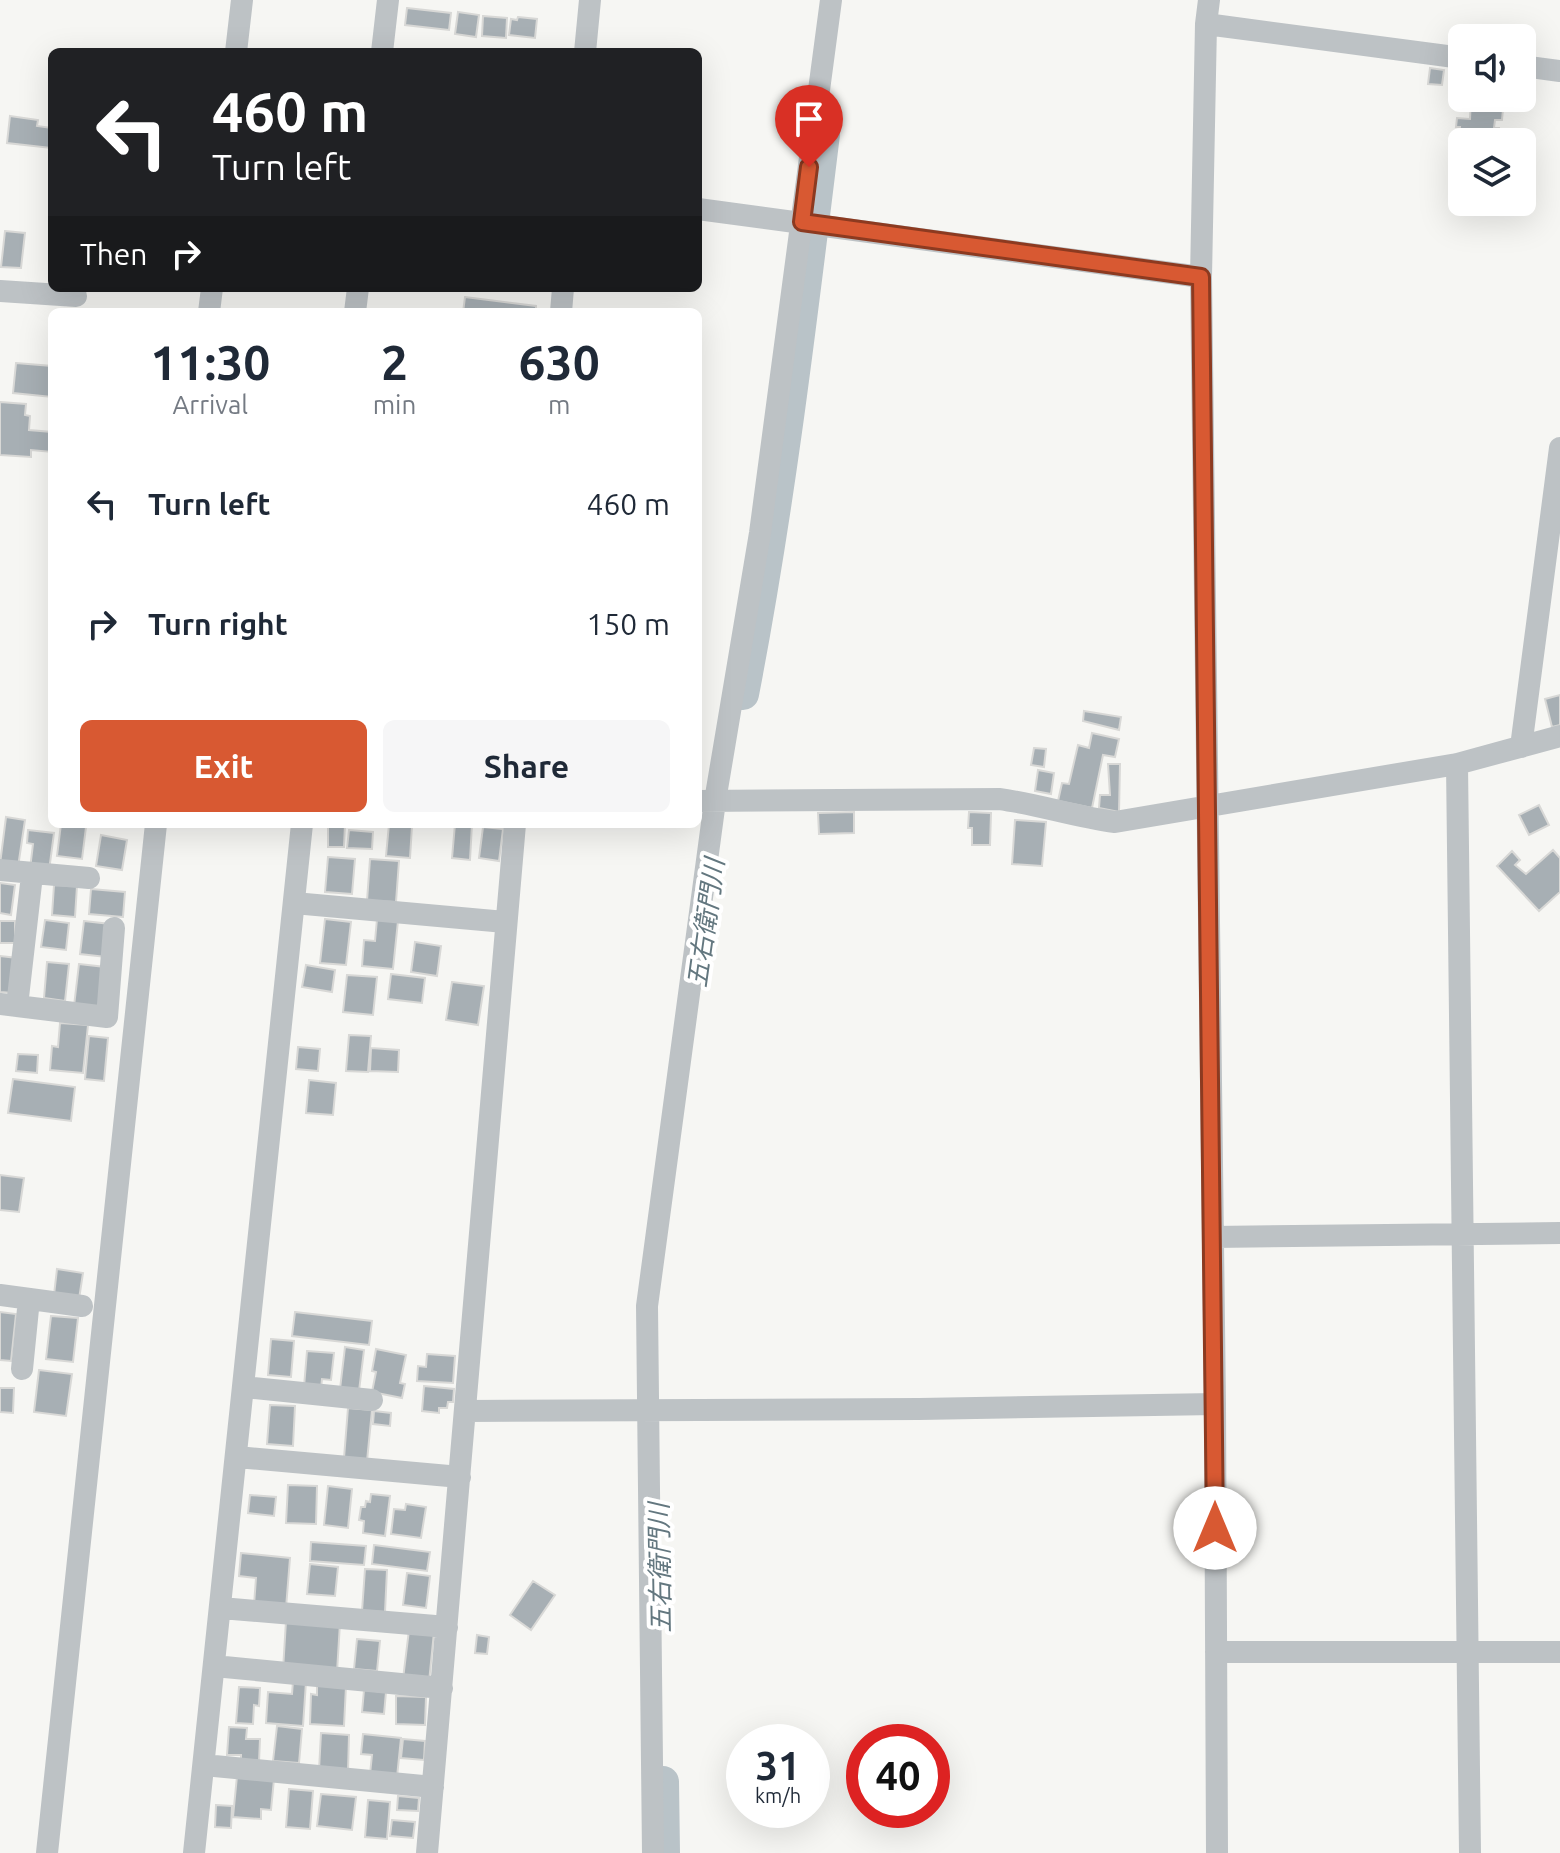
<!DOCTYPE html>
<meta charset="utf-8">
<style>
body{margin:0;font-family:Ubuntu,"Noto Sans JP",sans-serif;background:#f6f6f7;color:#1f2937;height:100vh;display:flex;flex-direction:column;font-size:30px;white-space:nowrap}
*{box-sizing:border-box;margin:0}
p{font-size:26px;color:#747a83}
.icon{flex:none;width:44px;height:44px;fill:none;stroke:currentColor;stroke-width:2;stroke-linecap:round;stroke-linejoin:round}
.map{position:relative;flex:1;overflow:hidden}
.drawer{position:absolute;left:48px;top:308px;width:654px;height:520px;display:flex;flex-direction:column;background:#fff;border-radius:12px;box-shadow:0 8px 32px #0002}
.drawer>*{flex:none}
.banner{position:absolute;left:48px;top:48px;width:654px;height:244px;border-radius:12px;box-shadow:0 8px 32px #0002;background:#202124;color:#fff;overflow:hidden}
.buttons{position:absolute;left:1448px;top:24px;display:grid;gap:16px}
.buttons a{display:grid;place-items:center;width:88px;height:88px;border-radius:12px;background:#fff;box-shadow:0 8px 32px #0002;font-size:40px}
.speed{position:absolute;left:726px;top:1724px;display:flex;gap:16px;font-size:40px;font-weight:700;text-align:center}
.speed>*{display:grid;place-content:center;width:104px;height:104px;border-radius:50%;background:#fff;box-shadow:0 8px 32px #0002;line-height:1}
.speed small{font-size:20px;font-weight:400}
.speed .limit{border:12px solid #d22;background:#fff;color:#111}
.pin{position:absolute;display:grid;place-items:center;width:68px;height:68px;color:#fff;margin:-82px -34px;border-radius:50% 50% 50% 0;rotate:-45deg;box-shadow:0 0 8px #0007}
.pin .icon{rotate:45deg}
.me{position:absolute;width:88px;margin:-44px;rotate:0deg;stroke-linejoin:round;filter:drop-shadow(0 0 6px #0008)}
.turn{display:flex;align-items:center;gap:28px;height:168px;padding:0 32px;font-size:36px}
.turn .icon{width:104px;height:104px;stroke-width:2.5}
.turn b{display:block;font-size:56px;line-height:68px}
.then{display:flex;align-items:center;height:76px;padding:0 32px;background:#0003;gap:16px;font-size:30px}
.eta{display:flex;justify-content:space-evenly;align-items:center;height:136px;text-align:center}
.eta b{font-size:48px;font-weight:700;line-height:56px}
.cta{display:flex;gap:16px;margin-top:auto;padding:16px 32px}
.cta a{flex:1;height:92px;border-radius:12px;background:#d85932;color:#fff;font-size:32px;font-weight:700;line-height:92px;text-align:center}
.cta a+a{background:#f6f6f7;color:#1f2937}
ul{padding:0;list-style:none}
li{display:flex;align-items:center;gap:24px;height:120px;padding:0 32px}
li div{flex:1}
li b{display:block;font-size:30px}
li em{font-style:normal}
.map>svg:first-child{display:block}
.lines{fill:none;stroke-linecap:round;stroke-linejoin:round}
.river{stroke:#b9c3c8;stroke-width:32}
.building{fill:#a7afb4;stroke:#d8d8d6;stroke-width:2}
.minor{stroke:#bdc2c5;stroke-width:22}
.route-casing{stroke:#8c3a20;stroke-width:20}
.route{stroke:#d85932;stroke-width:14}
.labels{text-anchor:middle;stroke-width:8;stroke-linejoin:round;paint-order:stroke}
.water-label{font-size:26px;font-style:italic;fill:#63777f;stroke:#fff}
</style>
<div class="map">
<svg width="1560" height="1853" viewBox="0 0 1560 1853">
<rect width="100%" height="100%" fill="#f6f6f3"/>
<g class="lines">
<!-- river -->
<path class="river" d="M 743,694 C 779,508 801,321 824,134
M 663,1782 L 664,1853"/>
</g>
<!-- building -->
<path class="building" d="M 407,8 L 451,13 L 449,30 L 405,25 Z
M 458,12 L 479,15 L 476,37 L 455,34 Z
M 483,16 L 507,18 L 506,38 L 482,36 Z
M 518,17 L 537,19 L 535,38 L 509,35 L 511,19 L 517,20 Z
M 1430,68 L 1444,70 L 1442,85 L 1428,84 Z
M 1471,98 L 1504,98 L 1502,120 L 1495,120 L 1494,128 L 1499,128 L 1498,142 L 1462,142 L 1462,157 L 1457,157 L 1460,127 L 1456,127 L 1457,118 L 1470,119 Z
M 10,116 L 38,120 L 37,126 L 52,128 L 51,148 L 7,143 Z
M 5,231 L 25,233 L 21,268 L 1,267 Z
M 465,297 L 536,306 L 536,312 L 463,312 Z
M 16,363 L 52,366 L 52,397 L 13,393 Z
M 0,402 L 26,404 L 25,415 L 30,416 L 29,430 L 52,432 L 52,452 L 31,450 L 31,457 L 0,455 Z
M 1560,695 L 1560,725 L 1552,727 L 1545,699 Z
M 1084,711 L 1121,717 L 1119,730 L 1083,721 Z
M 1092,733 L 1119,739 L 1115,757 L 1103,755 L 1092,808 L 1058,801 L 1062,783 L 1069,784 L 1078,745 L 1089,748 Z
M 1034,748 L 1046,749 L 1044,767 L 1031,765 Z
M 1108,764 L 1120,764 L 1119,812 L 1099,808 L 1100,795 L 1110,795 Z
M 1038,770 L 1054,773 L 1051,794 L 1035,791 Z
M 1539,805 L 1549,825 L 1529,835 L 1519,815 Z
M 854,812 L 854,833 L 819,834 L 818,813 Z
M 969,812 L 991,813 L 990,845 L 972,845 L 972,828 L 968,828 Z
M 6,817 L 25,820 L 18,867 L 0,864 Z
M 1015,820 L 1046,822 L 1042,866 L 1012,864 Z
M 61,824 L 86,827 L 82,859 L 57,856 Z
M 328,824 L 345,824 L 344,847 L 328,847 Z
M 389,824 L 412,826 L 410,858 L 386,856 Z
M 455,824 L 472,824 L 470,860 L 452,858 Z
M 483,827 L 503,829 L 499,861 L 479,858 Z
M 28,830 L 54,833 L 49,871 L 30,869 L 33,844 L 27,843 Z
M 349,830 L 373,832 L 372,849 L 347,848 Z
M 101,835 L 127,840 L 122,870 L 96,866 Z
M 1553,850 L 1560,858 L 1560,892 L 1539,911 L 1497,866 L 1512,851 L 1520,860 L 1515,865 L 1526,874 Z
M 328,857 L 355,859 L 352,894 L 325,892 Z
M 370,859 L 399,861 L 396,902 L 367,901 Z
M 0,883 L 15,885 L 11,915 L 0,913 Z
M 54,885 L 77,886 L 75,917 L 52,915 Z
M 91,889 L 125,892 L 123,917 L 89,914 Z
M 325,919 L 351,922 L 346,965 L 320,963 Z
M 377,919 L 398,921 L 393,969 L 362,966 L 364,940 L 375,941 Z
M 45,920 L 69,923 L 66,950 L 41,947 Z
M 0,921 L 15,921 L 15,943 L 0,943 Z
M 84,921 L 110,924 L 106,957 L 80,954 Z
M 415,942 L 441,946 L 437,976 L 411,972 Z
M 0,956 L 17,958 L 13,993 L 0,992 Z
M 47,962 L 69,964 L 65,1001 L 44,998 Z
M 79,964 L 105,967 L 100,1009 L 74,1006 Z
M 306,965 L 335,970 L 332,992 L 302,987 Z
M 391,974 L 425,978 L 422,1003 L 388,999 Z
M 347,975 L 377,977 L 373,1015 L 343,1012 Z
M 452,982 L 484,986 L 478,1025 L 446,1020 Z
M 60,1023 L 88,1025 L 83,1073 L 50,1070 L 52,1046 L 58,1047 Z
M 349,1035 L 371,1036 L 368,1072 L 346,1071 Z
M 89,1036 L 108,1038 L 104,1081 L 85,1079 Z
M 298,1047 L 320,1049 L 318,1071 L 296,1069 Z
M 371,1048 L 399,1050 L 398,1072 L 370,1071 Z
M 18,1054 L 38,1055 L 37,1073 L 16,1071 Z
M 13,1079 L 75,1087 L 71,1121 L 8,1113 Z
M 309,1080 L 336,1083 L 333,1115 L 306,1113 Z
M 0,1175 L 24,1178 L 19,1212 L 0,1210 Z
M 57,1269 L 83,1273 L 79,1299 L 54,1295 Z
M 0,1312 L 16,1314 L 11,1361 L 0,1360 Z
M 295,1312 L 372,1321 L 369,1345 L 292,1336 Z
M 51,1316 L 78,1318 L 73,1362 L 46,1359 Z
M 271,1339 L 294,1341 L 291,1377 L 268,1375 Z
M 345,1347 L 364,1350 L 359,1391 L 340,1389 Z
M 376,1349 L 406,1355 L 400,1383 L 405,1384 L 402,1398 L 372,1392 L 376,1372 L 372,1371 Z
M 307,1351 L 334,1353 L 331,1380 L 322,1379 L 321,1389 L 304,1387 Z
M 427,1354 L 455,1356 L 453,1383 L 417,1381 L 418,1366 L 426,1367 Z
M 39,1370 L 72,1374 L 66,1416 L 34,1412 Z
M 424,1386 L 454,1389 L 453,1402 L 448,1402 L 447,1408 L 439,1408 L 439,1413 L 422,1411 Z
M 0,1388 L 14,1388 L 13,1413 L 0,1412 Z
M 270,1405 L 295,1406 L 293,1446 L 267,1444 Z
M 348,1408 L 372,1410 L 367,1461 L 344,1458 Z
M 374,1411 L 391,1413 L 390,1426 L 373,1424 Z
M 288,1485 L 317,1486 L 316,1524 L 286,1523 Z
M 328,1486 L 352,1489 L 348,1528 L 324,1525 Z
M 371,1494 L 390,1496 L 385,1536 L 363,1533 L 364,1521 L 359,1520 L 361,1507 L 365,1507 L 366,1501 L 370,1502 Z
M 250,1495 L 276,1497 L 274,1516 L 248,1513 Z
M 406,1504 L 426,1507 L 421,1538 L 391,1534 L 394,1509 L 405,1510 Z
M 311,1542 L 366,1546 L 364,1565 L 310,1561 Z
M 374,1545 L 430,1552 L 427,1571 L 372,1564 Z
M 241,1553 L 290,1558 L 286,1608 L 254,1605 L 256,1578 L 239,1576 Z
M 310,1564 L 338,1567 L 335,1596 L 307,1594 Z
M 365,1569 L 387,1570 L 385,1612 L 362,1611 Z
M 407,1573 L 430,1576 L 426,1608 L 403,1605 Z
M 533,1581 L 555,1595 L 531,1630 L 510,1615 Z
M 286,1621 L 340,1623 L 337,1672 L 283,1670 Z
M 409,1630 L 434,1632 L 429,1682 L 403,1679 Z
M 477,1635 L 489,1637 L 487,1654 L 475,1653 Z
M 357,1639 L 380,1641 L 377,1671 L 354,1669 Z
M 293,1681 L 306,1682 L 303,1726 L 266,1723 L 268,1692 L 292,1694 Z
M 317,1684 L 346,1686 L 344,1726 L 310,1724 L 311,1694 L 317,1695 Z
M 239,1687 L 260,1688 L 259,1706 L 254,1705 L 253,1724 L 236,1723 Z
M 364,1690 L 386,1692 L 384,1714 L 362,1712 Z
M 396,1696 L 426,1697 L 425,1725 L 396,1724 Z
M 277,1726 L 302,1729 L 299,1763 L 273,1761 Z
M 229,1727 L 247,1728 L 246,1739 L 260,1739 L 259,1762 L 241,1761 L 241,1755 L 227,1755 Z
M 321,1733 L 349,1735 L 348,1771 L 319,1770 Z
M 363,1734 L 401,1738 L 397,1777 L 370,1774 L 372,1755 L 361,1754 Z
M 403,1739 L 425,1741 L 424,1760 L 401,1758 Z
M 237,1776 L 274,1779 L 271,1810 L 261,1809 L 261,1819 L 233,1817 Z
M 289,1789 L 313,1791 L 310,1829 L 286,1827 Z
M 321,1794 L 356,1797 L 352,1830 L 317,1826 Z
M 398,1796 L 419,1798 L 418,1811 L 397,1810 Z
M 368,1800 L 390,1802 L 387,1839 L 365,1837 Z
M 216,1805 L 232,1806 L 231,1828 L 215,1827 Z
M 392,1820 L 415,1822 L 413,1838 L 390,1836 Z"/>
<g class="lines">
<!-- minor -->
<path class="minor" d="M 1209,0 L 1206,24 L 1201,277 L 1215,1404 L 1217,1853
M 1206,24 L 1462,58
M 236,52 L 242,0
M 382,52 L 388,0
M 585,52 L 590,0
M 1522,66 L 1560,71
M 698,209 L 1201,277
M 0,291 L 76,296
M 209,312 L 212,288
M 355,312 L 358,288
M 561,312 L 563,288
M 1521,747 L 1560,448
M 1457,764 L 1470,1853
M 698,801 L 999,799 C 1038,804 1075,817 1115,822 L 1457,764 L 1560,736
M 0,870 L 89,878
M 294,903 L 505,922
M 0,1004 L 107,1017 L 114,928
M 17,1006 L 32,875
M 1213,1237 L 1560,1233
M 0,1295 L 82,1306
M 22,1369 L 29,1299
M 244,1387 L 372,1400
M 466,1411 L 919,1409 L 1215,1404
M 237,1457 L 460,1477
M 221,1608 L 447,1627
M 1216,1652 L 1560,1652
M 214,1666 L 442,1688
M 204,1765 L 433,1787
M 47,1853 L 156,824
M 194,1853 L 302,824
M 427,1853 L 515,824
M 653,1853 L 647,1306 L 715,801 L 760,533 L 831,0"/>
</g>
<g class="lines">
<!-- route casing -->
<g class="route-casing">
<path id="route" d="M 809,167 L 802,222 L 1201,277 L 1215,1528"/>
</g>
<!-- route -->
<use href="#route" class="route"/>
</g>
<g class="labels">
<!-- water labels -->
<g class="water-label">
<text transform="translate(706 923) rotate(-82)" y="9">五右衛門川</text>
<text transform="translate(660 1568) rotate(-91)" y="9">五右衛門川</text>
</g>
</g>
</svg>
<div class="buttons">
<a><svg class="icon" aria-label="sound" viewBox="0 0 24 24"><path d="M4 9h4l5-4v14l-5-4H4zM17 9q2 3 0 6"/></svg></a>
<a><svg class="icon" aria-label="layers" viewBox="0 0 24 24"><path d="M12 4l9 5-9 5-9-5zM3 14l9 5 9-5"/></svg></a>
</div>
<div class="speed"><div>31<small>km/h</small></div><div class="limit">40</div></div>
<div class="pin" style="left:809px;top:167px;background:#d93025"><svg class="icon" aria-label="arrive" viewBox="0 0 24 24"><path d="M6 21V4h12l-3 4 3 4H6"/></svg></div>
<svg class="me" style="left:1215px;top:1528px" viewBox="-20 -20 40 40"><circle r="19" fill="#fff"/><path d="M0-13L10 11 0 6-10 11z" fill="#d85932"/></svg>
<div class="banner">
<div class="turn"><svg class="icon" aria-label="left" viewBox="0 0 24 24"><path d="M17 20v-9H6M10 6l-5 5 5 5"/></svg><div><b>460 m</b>Turn left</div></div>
<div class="then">Then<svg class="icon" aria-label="right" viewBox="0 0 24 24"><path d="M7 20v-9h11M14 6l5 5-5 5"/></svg></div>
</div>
<section class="drawer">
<div class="eta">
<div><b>11:30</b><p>Arrival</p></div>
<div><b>2</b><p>min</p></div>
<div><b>630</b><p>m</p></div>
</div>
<ul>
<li><svg class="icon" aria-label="left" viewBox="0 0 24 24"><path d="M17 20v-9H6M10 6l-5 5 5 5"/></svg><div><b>Turn left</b></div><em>460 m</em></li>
<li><svg class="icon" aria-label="right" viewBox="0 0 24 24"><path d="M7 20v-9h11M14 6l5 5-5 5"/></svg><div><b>Turn right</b></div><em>150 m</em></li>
</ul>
<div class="cta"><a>Exit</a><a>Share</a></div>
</section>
</div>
